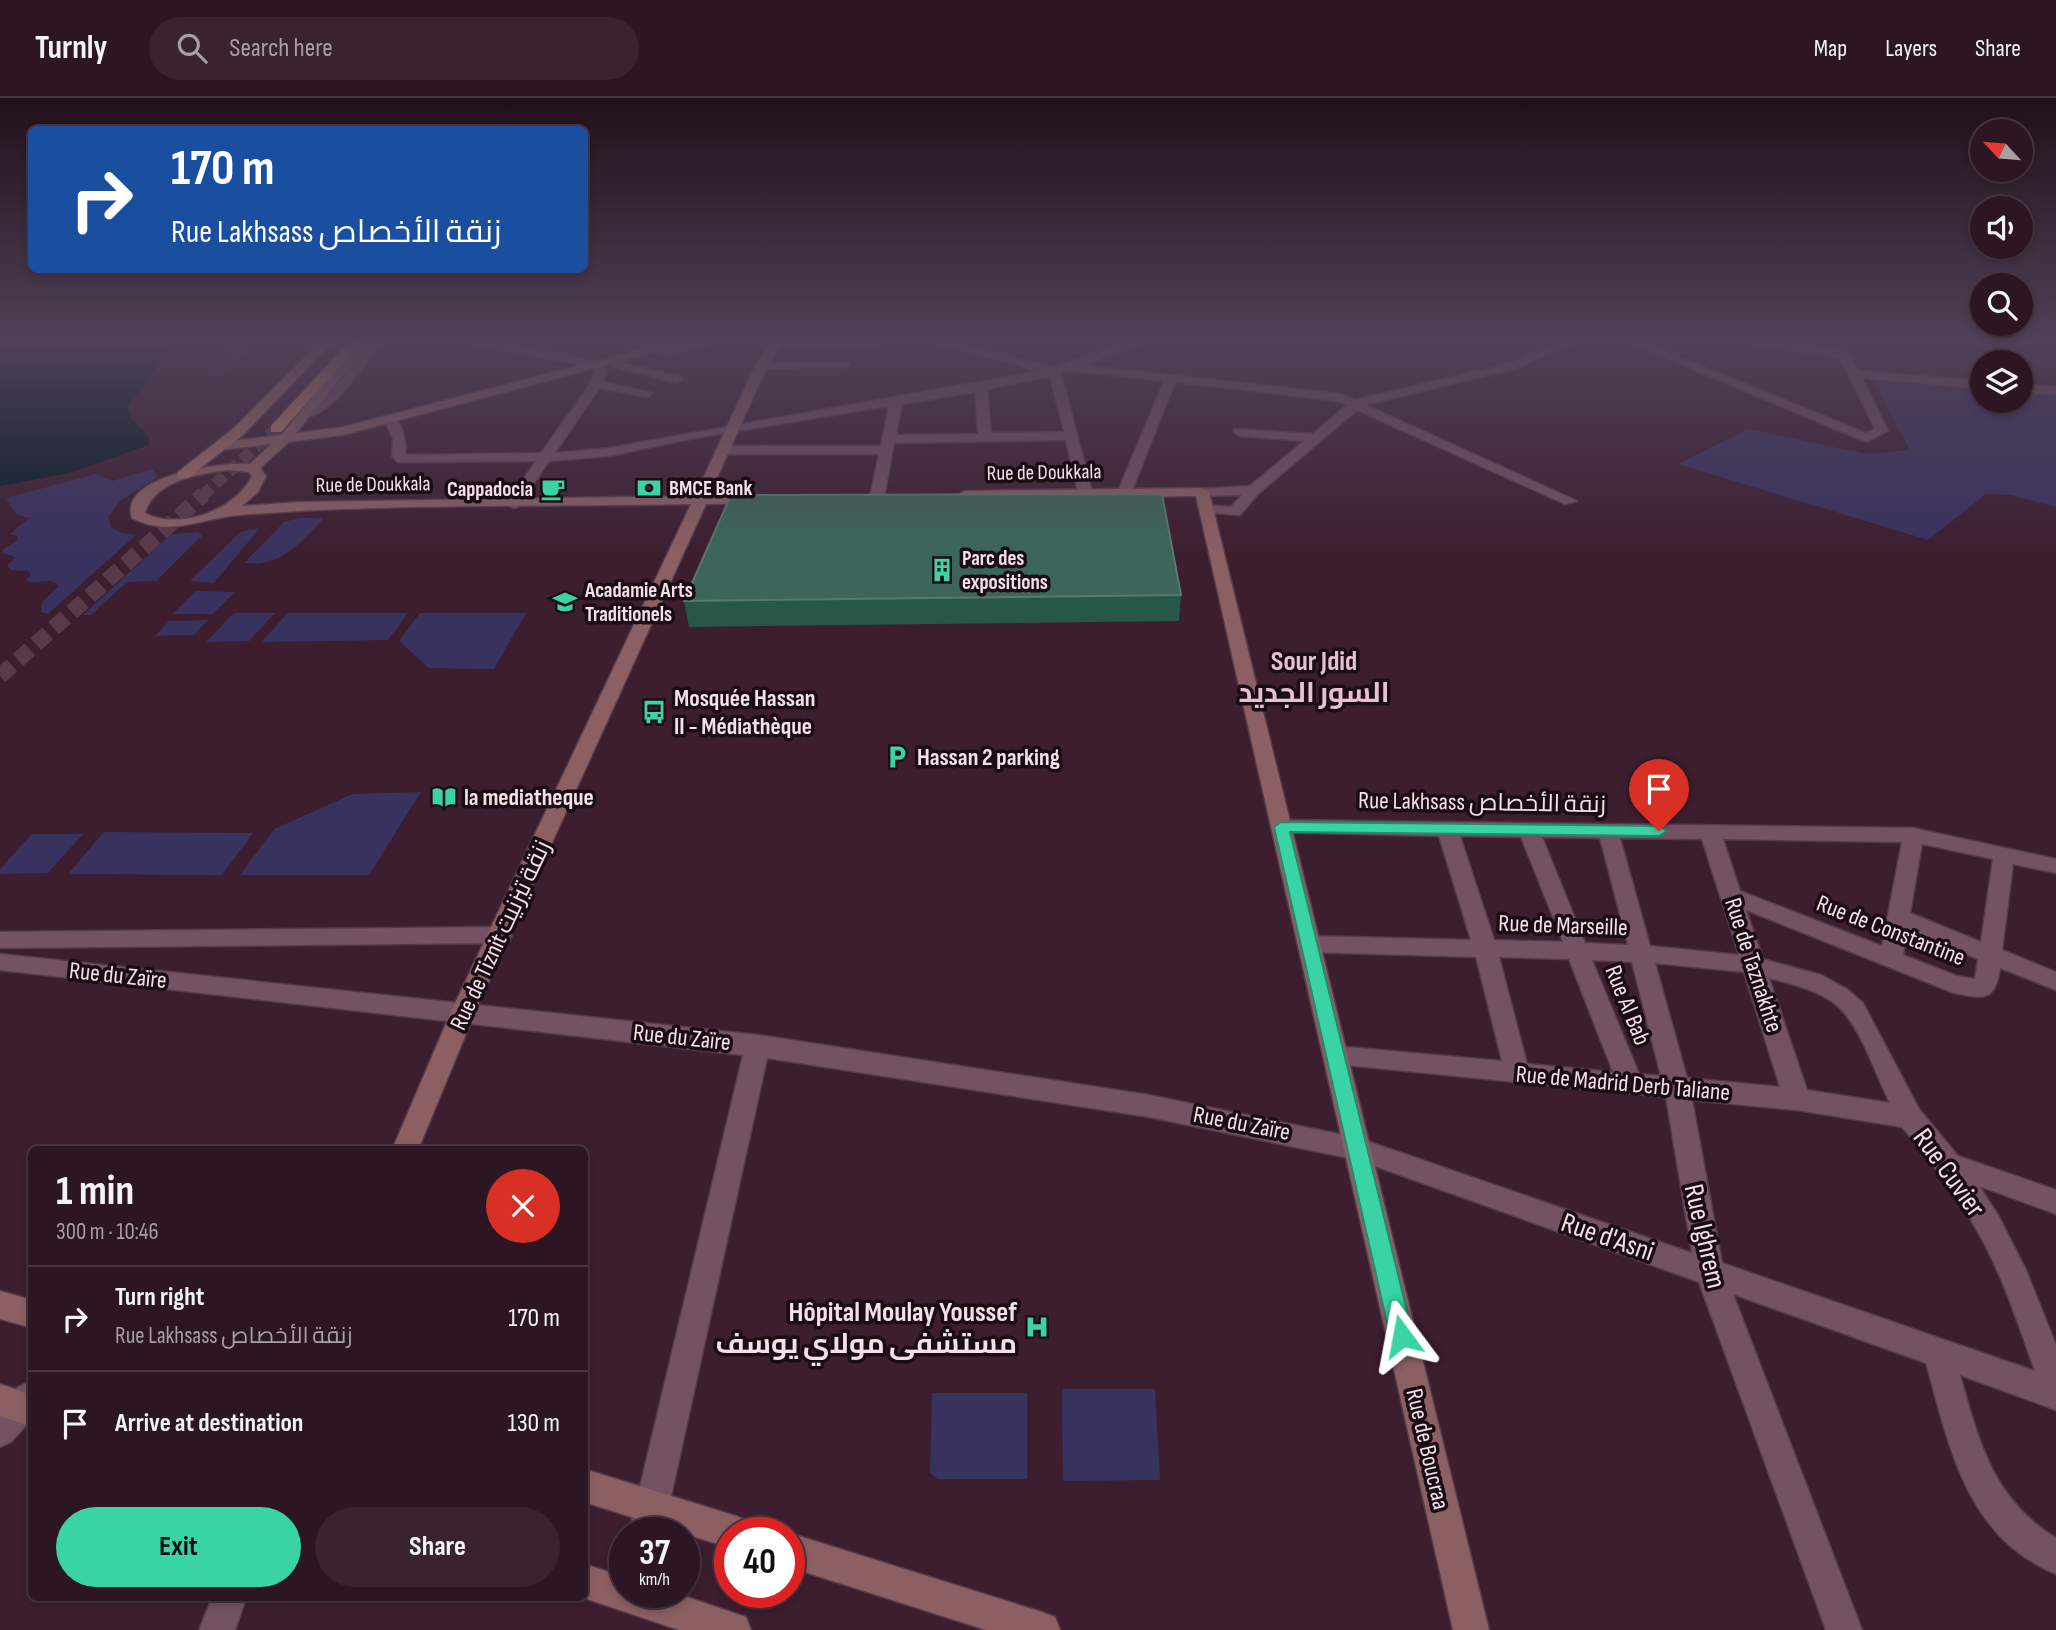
<!DOCTYPE html>
<meta charset="utf-8">
<style>
body{margin:0;font-family:"Sofia Sans Condensed",Cairo,sans-serif;background:#392330;color:#f1f3f6;height:100vh;display:flex;flex-direction:column;font-size:26px;white-space:nowrap}
*{box-sizing:border-box;margin:0}
p{font-size:23px;color:#a79fa6}
.icon{flex:none;width:38px;height:38px;fill:none;stroke:currentColor;stroke-width:2;stroke-linecap:round;stroke-linejoin:round}
.map{position:relative;flex:1;overflow:hidden}
.side{position:absolute;left:28px;top:1048px;width:560px;height:455px;display:flex;flex-direction:column;background:#2d1623;border-radius:10px;box-shadow:0 4px 10px #0003,0 0 0 2px #483541}
.side>*{flex:none}
.top-card{position:absolute;left:28px;top:28px;width:560px;height:147px;border-radius:10px;box-shadow:0 4px 10px #0003,0 0 0 2px #483541;background:#1a4fa0;color:#fff;overflow:hidden}
.needle{width:46px;rotate:296deg}
.fabs{position:absolute;left:1970px;top:21px;display:grid;gap:14px}
.fabs a{display:grid;place-items:center;width:63px;height:63px;border-radius:50%;background:#2d1623;box-shadow:0 4px 10px #0003,0 0 0 2px #483541;font-size:35px}
.speed{position:absolute;left:609px;top:1419px;display:flex;gap:14px;font-size:35px;font-weight:700;text-align:center}
.speed>*{display:grid;place-content:center;width:91px;height:91px;border-radius:50%;background:#2d1623;box-shadow:0 4px 10px #0003,0 0 0 2px #483541;line-height:1}
.speed small{font-size:18px;font-weight:400}
.speed .limit{border:10px solid #d22;background:#fff;color:#111}
.pin{position:absolute;display:grid;place-items:center;width:60px;height:60px;color:#fff;margin:-72px -30px;border-radius:50% 50% 50% 0;rotate:-45deg;box-shadow:0 0 7px #0007}
.pin .icon{rotate:45deg}
.me{position:absolute;width:77px;margin:-38px;rotate:347deg;stroke-linejoin:round;filter:drop-shadow(0 0 5px #0008)}
.turn{display:flex;align-items:center;gap:24px;height:147px;padding:0 28px;font-size:32px}
.turn .icon{width:91px;height:91px;stroke-width:2.5}
.turn b{display:block;font-size:49px;line-height:60px}
.round{display:grid;place-items:center;flex:none;width:74px;height:74px;border-radius:37px;background:#392330}
.overview{display:flex;align-items:center;justify-content:space-between;height:119px;padding:0 28px}
h1{font-size:42px;font-weight:700;line-height:52px}
.primary-button{display:flex;gap:14px;margin-top:auto;padding:14px 28px}
.primary-button a{flex:1;height:80px;border-radius:42px;background:#3ad4a4;color:#111;font-size:28px;font-weight:700;line-height:80px;text-align:center}
.primary-button a+a{background:#392330;color:#f1f3f6}
ul{padding:0;list-style:none}
li{display:flex;align-items:center;gap:21px;height:105px;padding:0 28px;border-top:2px solid #483541}
li div{flex:1}
li b{display:block;font-size:26px}
li em{font-style:normal}
header{display:flex;align-items:center;gap:42px;box-sizing:border-box;height:98px;padding:0 35px;background:#2d1623;border-bottom:2px solid #483541}
header strong{font-size:33px}
nav{display:flex;gap:38px;margin-inline-start:auto;font-size:24px}
.search{width:490px;height:63px;background:#392330;display:flex;align-items:center;gap:18px;box-sizing:border-box;padding:0 24px;border-radius:38px;color:#a79fa6;font-size:26px}
.map>svg:first-child{display:block}
.green{fill:#38325e}
.water{fill:#061c25}
.lines{fill:none;stroke-linecap:round;stroke-linejoin:round}
.highway-tunnel-far1{stroke:#583b4b;stroke-width:12;stroke-dasharray:12 6;stroke-linecap:butt}
.highway-tunnel{stroke:#583b4b;stroke-width:16;stroke-dasharray:16 8;stroke-linecap:butt}
.street-casing{stroke:#553b4a;stroke-width:3}
.secondary-casing{stroke:#553b4a;stroke-width:3}
.primary-casing{stroke:#553b4a;stroke-width:3}
.highway-casing{stroke:#553b4a;stroke-width:3}
.street{fill:#745163;fill-rule:evenodd}
.secondary{fill:#8c6063;fill-rule:evenodd}
.primary{fill:#a36f63;fill-rule:evenodd}
.highway{fill:#c38363;fill-rule:evenodd}
.wall{fill:#265747}
.building{fill:#3c6659;stroke:#597970;stroke-width:2}
.route{fill:#3ad4a4;stroke:#268a6b;stroke-width:2}
.labels{text-anchor:middle;stroke-width:7;stroke-linejoin:round;paint-order:stroke}
.far-street-label{font-size:21px;fill:#f5e0ea;stroke:#1b0d14}
.far-poi-label{font-size:21px;font-weight:bold;fill:#f5e0ea;stroke:#1b0d14;text-anchor:start}
.poi-label{font-size:24px;font-weight:bold;fill:#f5e0ea;stroke:#1b0d14;text-anchor:start}
.street-label{font-size:24px;fill:#f5e0ea;stroke:#1b0d14}
.quarter-label{font-size:28px;font-weight:bold;fill:#e8c0d4;stroke:#1b0d14}
.near-street-label{font-size:28px;fill:#f5e0ea;stroke:#1b0d14}
.near-poi-label{font-size:28px;font-weight:bold;fill:#f5e0ea;stroke:#1b0d14;text-anchor:end}
</style>
<header>
<strong>Turnly</strong>
<div class="search"><svg class="icon" aria-label="search" viewBox="0 0 24 24"><circle cx="10" cy="10" r="6"/><path d="M15 15l6 6"/></svg>Search here</div>
<nav><a>Map</a><a>Layers</a><a>Share</a></nav>
</header>
<div class="map">
<svg width="2056" height="1532" viewBox="0 0 2056 1532">
<rect width="100%" height="100%" fill="#3c1e2f"/>
<!-- green -->
<path class="green" d="M 238,244 L 256,244 C 243,255 231,277 212,274 L 212,269 Z
M 1873,283 L 1983,292 L 1983,303 L 2021,303 L 2021,295 L 2056,298 L 2056,409 L 2011,397 L 1986,396 L 1928,442 L 1678,366 L 1748,331 L 1867,356 L 1910,352 Z
M 152,371 L 158,379 L 120,403 L 108,419 L 111,429 L 121,435 L 136,437 L 48,516 L 41,514 L 42,504 L 59,488 C 50,477 36,489 26,482 L 31,477 L 28,473 L 11,472 L 7,468 L 15,459 L 3,455 L 3,451 L 18,442 L 17,438 L 10,436 L 29,420 L 16,416 L 6,400 L 96,376 L 112,383 Z
M 299,420 L 324,420 C 302,443 279,471 244,465 L 284,424 Z
M 260,430 L 214,485 L 190,483 L 240,434 Z
M 198,434 L 202,438 L 156,483 L 127,484 L 91,517 L 83,517 L 171,436 Z
M 196,493 L 235,494 L 213,516 L 173,516 Z
M 234,515 L 275,515 L 249,543 L 206,544 Z
M 287,515 L 408,515 L 388,542 L 262,544 Z
M 420,515 L 526,515 L 494,571 L 429,570 L 399,543 Z
M 208,522 L 194,537 L 155,538 L 169,523 Z
M 421,694 L 369,777 L 240,777 L 274,731 L 353,696 Z
M 104,734 L 253,735 L 222,777 L 68,776 Z
M 32,736 L 83,736 L 48,775 L 0,776 L 0,771 Z
M 1062,1291 L 1155,1291 L 1160,1382 L 1063,1383 Z
M 932,1295 L 1027,1295 L 1027,1381 L 938,1381 L 930,1375 Z"/>
<!-- water -->
<path class="water" d="M 0,244 L 174,244 L 128,309 L 132,322 L 148,337 L 149,347 L 69,375 L 0,388 Z"/>
<g class="lines">
<!-- highway-tunnel-far1 -->
<path class="highway-tunnel-far1" d="M 202,398 L 276,331"/>
<!-- highway-tunnel -->
<path class="highway-tunnel" d="M 0,578 L 204,396"/>
<!-- street casing -->
<g class="street-casing">
<path id="street" d="M 371,244 L 382,244 C 366,265 329,323 301,319 L 301,313 L 328,297 Z
M 470,244 L 491,244 L 599,264 L 607,272 L 603,284 L 653,295 L 647,299 L 599,290 L 555,355 L 609,350 L 1039,273 L 930,244 L 947,244 L 1054,269 L 1129,244 L 1143,244 L 1083,267 L 1341,296 L 1355,302 L 1510,265 L 1561,244 L 1574,244 L 1518,270 L 1366,307 L 1577,403 L 1565,406 L 1357,312 L 1259,395 L 1240,417 L 1201,414 L 1199,411 L 1206,407 L 1231,409 L 1242,397 L 1202,398 L 1197,397 L 1197,391 L 1250,388 L 1304,343 L 1240,338 L 1234,334 L 1235,331 L 1313,336 L 1347,307 L 1338,303 L 1175,284 L 1132,393 L 1120,396 L 1118,393 L 1164,283 L 1069,272 L 1061,275 L 1092,394 L 1090,397 L 1078,394 L 1066,342 L 894,345 L 884,399 L 877,403 L 870,399 L 879,356 L 722,356 L 715,352 L 722,348 L 881,348 L 889,308 L 695,340 L 609,358 L 549,363 L 518,409 L 513,410 L 506,406 L 536,363 L 398,364 L 392,358 L 393,341 L 384,321 L 390,317 C 404,324 405,343 406,357 L 541,355 L 590,286 L 595,273 L 591,269 L 475,247 ZM 1050,278 L 1064,334 L 991,335 L 987,291 ZM 975,294 L 978,336 L 896,337 L 902,306 Z
M 770,244 L 879,244 L 881,246 L 875,249 L 775,248 Z
M 1628,244 L 1643,244 L 1866,335 L 1875,331 L 1840,259 L 1753,247 L 1748,244 L 1775,244 L 1844,253 L 1848,254 L 1858,273 L 1983,283 L 1983,291 L 1862,280 L 1888,333 L 1866,344 Z
M 618,264 L 681,279 L 683,281 L 677,285 L 614,269 L 612,267 Z
M 850,264 L 850,268 L 846,269 L 761,271 L 755,268 L 761,265 Z
M 2021,286 L 2056,289 L 2056,297 L 2021,294 Z
M 1281,722 L 1913,730 L 2056,761 L 2056,775 L 2013,766 L 2002,852 L 2056,874 L 2056,892 L 2000,870 C 1995,904 1984,901 1954,895 L 1746,812 L 1763,861 L 1821,877 L 1847,891 L 1863,905 L 1919,1011 L 1958,1058 L 2056,1092 L 2056,1116 L 1979,1088 L 1998,1117 L 2026,1172 L 2056,1247 L 2056,1312 L 1960,1277 C 1979,1344 1993,1402 2056,1440 L 2056,1476 C 1966,1439 1950,1350 1926,1265 L 1733,1196 L 1862,1532 L 1826,1532 L 1699,1184 L 1358,1062 L 1149,1019 L 767,960 L 663,1435 L 629,1435 L 743,957 L 0,872 L 0,856 L 758,937 L 1149,997 L 1358,1040 L 1692,1155 L 1666,999 L 1326,965 L 1323,958 L 1326,951 L 1335,948 L 1502,963 L 1476,859 L 1309,854 L 1301,852 L 1298,846 L 1301,840 L 1309,838 L 1471,842 L 1439,738 L 1274,734 L 1271,729 ZM 1460,738 L 1521,739 L 1563,844 L 1494,842 ZM 1542,739 L 1600,740 L 1628,847 L 1585,845 ZM 1620,740 L 1702,741 L 1739,857 L 1650,848 ZM 1723,741 L 1902,744 L 1882,848 L 1740,793 ZM 1922,746 L 1993,761 L 1981,844 L 1910,815 ZM 1907,832 L 1978,861 L 1975,881 L 1957,878 L 1903,857 ZM 1499,859 L 1569,861 L 1613,974 L 1527,966 ZM 1592,862 L 1632,864 L 1661,978 L 1639,976 ZM 1655,865 L 1744,874 L 1780,989 L 1687,980 ZM 1769,880 C 1795,887 1829,894 1846,917 C 1864,940 1877,979 1890,1005 L 1807,992 ZM 1692,1002 L 1797,1012 L 1902,1029 C 1930,1062 1956,1096 1978,1134 C 2003,1178 2018,1226 2035,1273 L 1722,1165 Z
M 501,829 L 509,831 L 512,837 L 509,843 L 501,845 L 0,850 L 0,834 Z
M 29,1284 L 32,1321 L 11,1344 L 0,1349 L 0,1309 L 18,1289 Z
M 212,1500 L 246,1500 L 235,1532 L 199,1532 Z"/>
</g>
<!-- secondary casing -->
<g class="secondary-casing">
<path id="secondary" d="M 358,244 L 370,244 L 296,335 L 343,329 L 669,244 L 686,244 L 665,251 L 696,244 L 714,244 L 668,257 L 664,256 L 664,252 L 343,337 L 289,344 L 260,370 L 266,378 L 258,394 L 242,408 L 299,404 L 695,398 L 755,268 L 771,244 L 782,244 L 767,268 L 709,398 L 758,397 L 765,401 L 758,405 L 706,406 L 475,914 L 418,1052 L 392,1052 L 451,914 L 691,406 C 541,409 390,405 240,417 C 201,420 170,440 132,420 C 118,377 223,364 250,366 L 271,346 L 221,352 L 214,348 L 221,344 L 281,337 ZM 227,372 L 249,374 L 252,378 C 236,412 179,433 145,415 C 154,383 198,376 227,372 Z
M 1202,390 L 1209,394 L 1489,1532 L 1453,1532 L 1196,398 L 965,401 L 958,397 L 965,393 Z
M 0,1193 L 32,1202 L 32,1230 L 0,1221 Z
M 0,1286 L 32,1297 L 32,1329 L 0,1318 Z
M 584,1371 L 736,1418 L 748,1423 L 753,1435 L 730,1435 L 730,1450 L 584,1404 Z
M 789,1435 L 1042,1514 L 1055,1519 L 1060,1532 L 986,1532 L 789,1469 Z
M 584,1466 L 625,1479 L 625,1494 L 672,1494 L 746,1519 L 751,1532 L 679,1532 L 584,1500 Z"/>
</g>
<!-- primary casing -->
<g class="primary-casing">
<path id="primary" d="M 320,244 L 332,244 L 244,336 L 188,380 L 178,380 L 178,374 L 234,330 Z"/>
</g>
<!-- highway casing -->
<g class="highway-casing">
<path id="highway" d="M 349,244 L 361,244 L 281,334 L 271,334 L 271,328 Z"/>
</g>
<!-- street -->
<use href="#street" class="street"/>
<!-- secondary -->
<use href="#secondary" class="secondary"/>
<!-- primary -->
<use href="#primary" class="primary"/>
<!-- highway -->
<use href="#highway" class="highway"/>
</g>
<!-- wall -->
<path class="wall" d="M 1181,497 L 1179,523 L 689,529 L 684,503 Z"/>
<!-- building -->
<path class="building" d="M 1162,396 L 1181,497 L 684,503 L 731,397 Z"/>
<!-- sky -->
<linearGradient id="sky" x2="0" y2="1"><stop stop-color="#21101a"/><stop offset="0.53" stop-color="#504158"/><stop offset="1" stop-color="#504158" stop-opacity="0"/></linearGradient>
<rect width="2056" height="458" fill="url(#sky)"/>
<!-- route -->
<path class="route" d="M 1281,724 L 1659,728 L 1667,733 L 1659,738 L 1290,734 L 1413,1238 L 1410,1246 L 1402,1249 L 1394,1246 L 1390,1238 L 1274,729 Z"/>
<!-- icons -->
<defs>
<g id="bank-bare" transform="scale(1.89)"><path d="M-6-4H6V4H-6ZM0-2.3a2.3 2.3 0 1 0 0 4.6a2.3 2.3 0 1 0 0-4.6Z" fill="#3ad4a4" stroke="#1b0d14" stroke-width="2.5" paint-order="stroke"/></g>
<g id="cafe-bare" transform="scale(1.89)"><path d="M-5.5-4.5H6V0H3Q3 3.5 0 3.5H-2.5Q-5.5 3.5-5.5 0ZM3-3.2v2h1.7v-2ZM-6 4.5H4V6H-6Z" fill="#3ad4a4" stroke="#1b0d14" stroke-width="2.5" paint-order="stroke"/></g>
<g id="building-bare" transform="scale(1.89)"><path d="M-4-6H4V6H1V3H-1V6H-4ZM-2.5-4.3h1.7v1.8h-1.7ZM.8-4.3h1.7v1.8H.8ZM-2.5-1h1.7V.8h-1.7ZM.8-1h1.7V.8H.8Z" fill="#3ad4a4" stroke="#1b0d14" stroke-width="2.5" paint-order="stroke"/></g>
<g id="school-bare" transform="scale(1.89)"><path d="M0-5L7-2L0 1L-7-2ZM-4 1L0 2.5L4 1V4Q0 6-4 4Z" fill="#3ad4a4" stroke="#1b0d14" stroke-width="2.5" paint-order="stroke"/></g>
<g id="bus-bare" transform="scale(1.89)"><path d="M-5-6H5V4H4V6H2V4H-2V6H-4V4H-5ZM-3.5-4V0h7V-4ZM-3.5 1.2v1.5H-2V1.2ZM2 1.2v1.5H3.5V1.2Z" fill="#3ad4a4" stroke="#1b0d14" stroke-width="2.5" paint-order="stroke"/></g>
<g id="parking-bare" transform="scale(1.89)"><path d="M-3.5-5.5H1a3.5 3.5 0 0 1 0 7H-1V5.5H-3.5ZM-1-3.4V-.6H.8a1.4 1.4 0 0 0 0-2.8Z" fill="#3ad4a4" stroke="#1b0d14" stroke-width="2.5" paint-order="stroke"/></g>
<g id="library-bare" transform="scale(1.89)"><path d="M-6-4Q-3-5.5-.7-3.5V5Q-3 3-6 4ZM6-4Q3-5.5 .7-3.5V5Q3 3 6 4Z" fill="#3ad4a4" stroke="#1b0d14" stroke-width="2.5" paint-order="stroke"/></g>
<g id="hospital-bare" transform="scale(1.89)"><path d="M-5-5h3v3.5h4V-5h3V5h-3V1.5h-4V5h-3Z" fill="#3ad4a4" stroke="#1b0d14" stroke-width="2.5" paint-order="stroke"/></g>
</defs>
<g fill-rule="evenodd">
<use href="#bank-bare" x="649" y="390"/>
<use href="#cafe-bare" x="553" y="391"/>
<use href="#building-bare" x="942" y="472"/>
<use href="#school-bare" x="565" y="504"/>
<use href="#bus-bare" x="654" y="614"/>
<use href="#parking-bare" x="897" y="659"/>
<use href="#library-bare" x="444" y="699"/>
<use href="#hospital-bare" x="1037" y="1229"/>
</g>
<g class="labels">
<!-- far-street labels -->
<g class="far-street-label">
<text transform="translate(1044 374) rotate(-1)" y="7">Rue de Doukkala</text>
<text transform="translate(373 386) rotate(-1)" y="7">Rue de Doukkala</text>
</g>
<!-- far-poi labels -->
<g class="far-poi-label">
<text x="669" y="397">BMCE Bank</text>
<text x="533" y="398" text-anchor="end">Cappadocia</text>
<text x="962" y="467">Parc des<tspan x="962" dy="24">expositions</tspan></text>
<text x="585" y="499">Acadamie Arts<tspan x="585" dy="24">Traditionels</tspan></text>
</g>
<!-- poi labels -->
<g class="poi-label">
<text x="674" y="608">Mosquée Hassan<tspan x="674" dy="28">II - Médiathèque</tspan></text>
<text x="917" y="667">Hassan 2 parking</text>
<text x="464" y="707">la mediatheque</text>
</g>
<!-- street labels -->
<g class="street-label">
<text transform="translate(1482 704) rotate(1)" y="8">Rue Lakhsass زنقة الأخصاص</text>
<text transform="translate(1563 827) rotate(2)" y="8">Rue de Marseille</text>
<text transform="translate(1891 832) rotate(21)" y="8">Rue de Constantine</text>
<text transform="translate(500 837) rotate(-65)" y="8">Rue de Tiznit زنقة تيزنيت</text>
<text transform="translate(1754 867) rotate(72)" y="8">Rue de Taznakhte</text>
<text transform="translate(118 877) rotate(6)" y="8">Rue du Zaïre</text>
<text transform="translate(1628 907) rotate(68)" y="8">Rue Al Bab</text>
<text transform="translate(682 939) rotate(6)" y="8">Rue du Zaïre</text>
<text transform="translate(1623 985) rotate(5)" y="8">Rue de Madrid Derb Taliane</text>
<text transform="translate(1242 1025) rotate(11)" y="8">Rue du Zaïre</text>
<text transform="translate(1428 1351) rotate(77)" y="8">Rue de Boucraa</text>
</g>
<!-- quarter labels -->
<g class="quarter-label">
<text x="1314" y="572">Sour Jdid<tspan x="1314" dy="32">السور الجديد</tspan></text>
</g>
<!-- near-street labels -->
<g class="near-street-label">
<text transform="translate(1950 1074) rotate(54)" y="10">Rue Cuvier</text>
<text transform="translate(1608 1138) rotate(19)" y="10">Rue d'Asni</text>
<text transform="translate(1706 1138) rotate(77)" y="10">Rue Ighrem</text>
</g>
<!-- near-poi labels -->
<g class="near-poi-label">
<text x="1017" y="1223">Hôpital Moulay Youssef<tspan x="1017" dy="32">مستشفى مولاي يوسف</tspan></text>
</g>
</g>
</svg>
<div class="fabs">
<a><svg class="needle" viewBox="-14 -14 28 28"><path d="M0-13l5 13h-10z" fill="#e53935"/><path d="M0 13l5-13h-10z" fill="#a79fa6"/></svg></a>
<a><svg class="icon" aria-label="sound" viewBox="0 0 24 24"><path d="M4 9h4l5-4v14l-5-4H4zM17 9q2 3 0 6"/></svg></a>
<a><svg class="icon" aria-label="search" viewBox="0 0 24 24"><circle cx="10" cy="10" r="6"/><path d="M15 15l6 6"/></svg></a>
<a><svg class="icon" aria-label="layers" viewBox="0 0 24 24"><path d="M12 4l9 5-9 5-9-5zM3 14l9 5 9-5"/></svg></a>
</div>
<div class="speed"><div>37<small>km/h</small></div><div class="limit">40</div></div>
<div class="pin" style="left:1659px;top:733px;background:#d93025"><svg class="icon" aria-label="arrive" viewBox="0 0 24 24"><path d="M6 21V4h12l-3 4 3 4H6"/></svg></div>
<svg class="me" style="left:1402px;top:1238px" viewBox="-20 -20 40 40"><path d="M0-17L14 15 0 8-14 15z" fill="#3ad4a4" stroke="#fff" stroke-width="4"/></svg>
<div class="top-card">
<div class="turn"><svg class="icon" aria-label="right" viewBox="0 0 24 24"><path d="M7 20v-9h11M14 6l5 5-5 5"/></svg><div><b>170 m</b>Rue Lakhsass زنقة الأخصاص</div></div>
</div>
<section class="side">
<div class="overview"><div><h1>1 min</h1><p>300 m · 10:46</p></div><a class="round" style="background:#d93025;color:#fff"><svg class="icon" aria-label="close" viewBox="0 0 24 24"><path d="M6 6l12 12M18 6L6 18"/></svg></a></div>
<ul>
<li><svg class="icon" aria-label="right" viewBox="0 0 24 24"><path d="M7 20v-9h11M14 6l5 5-5 5"/></svg><div><b>Turn right</b><p>Rue Lakhsass زنقة الأخصاص</p></div><em>170 m</em></li>
<li><svg class="icon" aria-label="arrive" viewBox="0 0 24 24"><path d="M6 21V4h12l-3 4 3 4H6"/></svg><div><b>Arrive at destination</b></div><em>130 m</em></li>
</ul>
<div class="primary-button"><a>Exit</a><a>Share</a></div>
</section>
</div>
